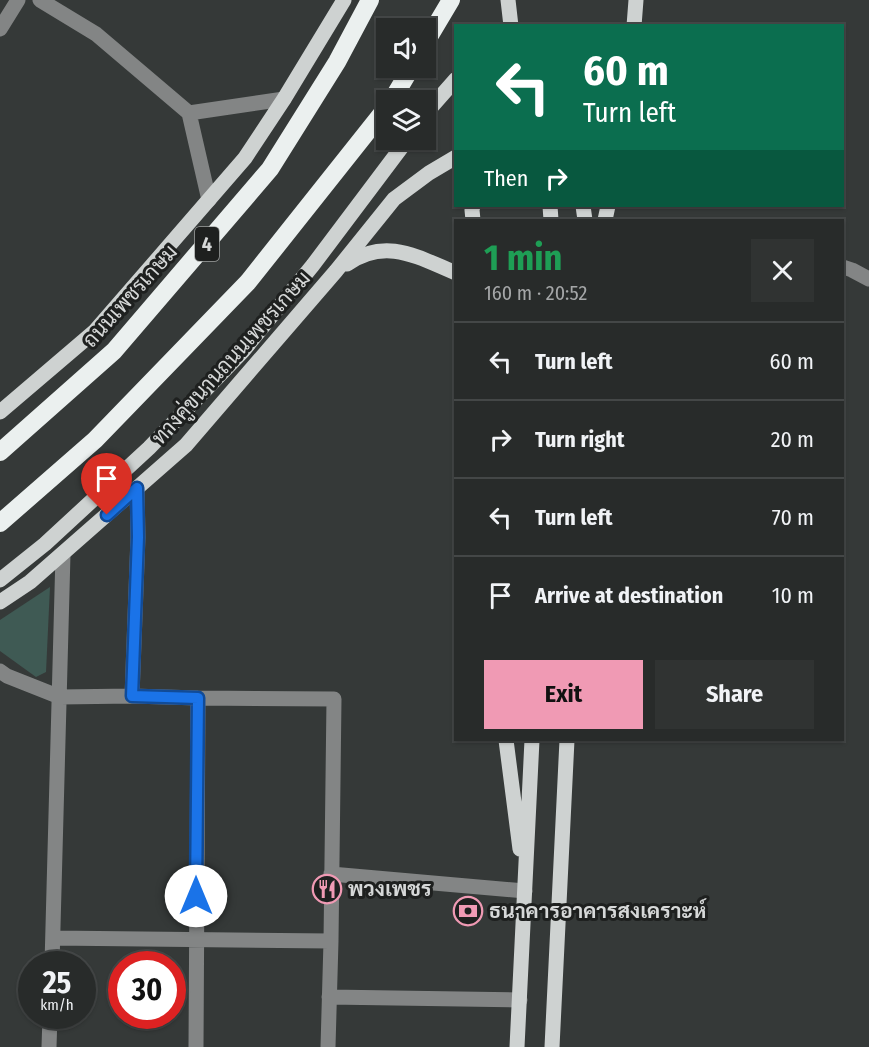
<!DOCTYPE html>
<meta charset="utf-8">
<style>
body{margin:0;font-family:"Fira Sans Condensed",Sarabun,sans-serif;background:#303332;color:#f1f3f6;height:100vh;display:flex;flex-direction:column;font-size:22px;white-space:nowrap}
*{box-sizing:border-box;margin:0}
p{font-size:20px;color:#a5a7a8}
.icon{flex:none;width:33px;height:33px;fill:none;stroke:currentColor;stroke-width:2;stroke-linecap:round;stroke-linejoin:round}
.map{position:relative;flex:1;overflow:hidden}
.sheet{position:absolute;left:454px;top:219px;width:390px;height:522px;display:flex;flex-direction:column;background:#282b2a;border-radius:0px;box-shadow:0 2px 4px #0004,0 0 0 2px #444747}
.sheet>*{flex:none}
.top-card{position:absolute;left:454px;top:24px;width:390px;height:183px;border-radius:0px;box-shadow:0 2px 4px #0004,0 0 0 2px #444747;background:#0b6e4f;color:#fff;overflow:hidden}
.buttons{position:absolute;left:376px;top:18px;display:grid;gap:12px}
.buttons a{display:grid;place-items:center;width:60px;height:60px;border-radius:0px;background:#282b2a;box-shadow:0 2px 4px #0004,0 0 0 2px #444747;font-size:30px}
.speed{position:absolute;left:18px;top:951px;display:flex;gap:12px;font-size:30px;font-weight:700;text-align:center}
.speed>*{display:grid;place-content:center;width:78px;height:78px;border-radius:50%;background:#282b2a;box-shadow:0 2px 4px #0004,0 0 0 2px #444747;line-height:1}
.speed small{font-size:15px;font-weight:400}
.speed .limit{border:9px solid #d22;background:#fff;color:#111}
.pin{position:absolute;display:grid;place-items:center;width:51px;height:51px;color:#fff;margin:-62px -26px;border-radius:50% 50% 50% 0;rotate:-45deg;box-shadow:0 0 6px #0007}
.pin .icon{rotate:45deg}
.me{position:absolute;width:66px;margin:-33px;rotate:0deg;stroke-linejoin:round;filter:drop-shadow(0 0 4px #0008)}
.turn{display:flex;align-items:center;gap:21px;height:126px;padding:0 30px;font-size:27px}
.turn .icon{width:78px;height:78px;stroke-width:2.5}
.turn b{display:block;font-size:42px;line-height:51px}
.then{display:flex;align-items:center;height:57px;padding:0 30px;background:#0003;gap:12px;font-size:22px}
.round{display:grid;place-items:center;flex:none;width:63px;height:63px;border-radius:0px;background:#303332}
.head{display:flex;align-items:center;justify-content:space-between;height:102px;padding:0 30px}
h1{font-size:36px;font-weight:700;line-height:45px;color:#1e9e55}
.primary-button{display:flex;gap:12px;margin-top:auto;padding:12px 30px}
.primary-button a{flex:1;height:69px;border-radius:0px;background:#f09ab4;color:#111;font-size:24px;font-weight:700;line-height:69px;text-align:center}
.primary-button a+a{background:#303332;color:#f1f3f6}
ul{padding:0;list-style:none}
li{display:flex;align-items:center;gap:18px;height:78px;padding:0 30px;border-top:2px solid #444747}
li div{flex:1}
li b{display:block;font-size:22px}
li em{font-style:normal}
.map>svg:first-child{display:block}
.green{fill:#3f5a54}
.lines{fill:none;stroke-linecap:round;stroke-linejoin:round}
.minor{stroke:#838585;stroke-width:15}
.major{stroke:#ced2d1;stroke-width:15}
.highway{stroke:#ebf0ef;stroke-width:18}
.major-bridge{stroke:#ced2d1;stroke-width:15}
.route-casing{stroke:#114b97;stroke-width:15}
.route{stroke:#1a73e8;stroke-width:10}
.labels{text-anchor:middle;stroke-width:6;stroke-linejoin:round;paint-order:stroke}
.shield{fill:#1e201f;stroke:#9fa1a0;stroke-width:1.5}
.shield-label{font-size:20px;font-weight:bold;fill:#d6d8d8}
.street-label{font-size:21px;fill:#d6d8d8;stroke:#1e201f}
.poi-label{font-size:21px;font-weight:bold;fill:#d6d8d8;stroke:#1e201f;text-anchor:start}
</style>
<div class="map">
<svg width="869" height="1047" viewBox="0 0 869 1047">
<rect width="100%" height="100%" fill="#353938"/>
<!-- green -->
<path class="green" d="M 50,587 L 46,672 L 36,677 L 0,651 L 0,620 Z"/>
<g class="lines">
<!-- minor -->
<path class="minor" d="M 40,0 L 96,34 L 189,113 L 284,99
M 0,29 L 18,0
M 189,113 L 209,200
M 843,267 L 852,270 L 869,279
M 0,671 L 7,676 L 60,697 L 132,696 L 198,698 L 334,699 L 331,941 L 328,1047
M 132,696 L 138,537 L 137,488
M 331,874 L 525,891
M 53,938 L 331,941
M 52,964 L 63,554
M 329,997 L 520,1000
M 49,1047 L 50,1016
M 196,1047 L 198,698"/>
<!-- major -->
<path class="major" d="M 634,26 L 636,0
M 426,113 L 456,79
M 473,206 L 472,210 L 473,220
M 550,206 L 551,220
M 583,206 L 585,220
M 605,220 L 608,206
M 347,264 C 386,237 417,257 456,273
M 0,412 L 95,331 L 245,158 L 284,99 L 344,0
M 0,580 L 45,544 L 149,448 L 243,351 L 313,265 L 407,140
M 0,602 L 30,582 L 186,445 L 336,271 L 394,199 L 429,173 L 456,157
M 506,740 L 520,849
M 517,1047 L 532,740
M 552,1047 L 567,740"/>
<!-- highway -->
<path class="highway" d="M 426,42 L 451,0
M 392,100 L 411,68
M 0,452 L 114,351 L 270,169 L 337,62 L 370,0
M 0,523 L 95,440 L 248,282 L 387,107"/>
<!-- major-bridge -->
<path class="major-bridge" d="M 508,0 L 511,26"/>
</g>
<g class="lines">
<!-- route casing -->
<g class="route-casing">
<path id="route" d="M 107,515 L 137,488 L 138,537 L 132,696 L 198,698 L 196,896"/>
</g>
<!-- route -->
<use href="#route" class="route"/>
</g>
<!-- icons -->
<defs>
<g id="restaurant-ring" transform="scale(1.5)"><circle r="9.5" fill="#1e201f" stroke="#f09ab4" stroke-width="1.5"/><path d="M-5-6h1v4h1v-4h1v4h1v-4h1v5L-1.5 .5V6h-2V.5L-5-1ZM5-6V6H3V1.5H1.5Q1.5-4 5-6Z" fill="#f09ab4"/></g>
<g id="bank-ring" transform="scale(1.5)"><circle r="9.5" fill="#1e201f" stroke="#f09ab4" stroke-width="1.5"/><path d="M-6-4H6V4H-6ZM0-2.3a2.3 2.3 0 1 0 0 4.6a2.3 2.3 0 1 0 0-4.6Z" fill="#f09ab4"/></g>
</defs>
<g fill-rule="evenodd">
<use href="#restaurant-ring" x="327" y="889"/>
<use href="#bank-ring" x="468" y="911"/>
</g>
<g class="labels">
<!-- shield labels -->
<rect class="shield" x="195" y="227" width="24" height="34" rx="4.5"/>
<g class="shield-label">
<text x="207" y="251">4</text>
</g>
<!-- street labels -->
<g class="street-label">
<text transform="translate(130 296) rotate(-48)" y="7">ถนนเพชรเกษม</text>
<text transform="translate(231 358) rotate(-48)" y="7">ทางคู่ขนานถนนเพชรเกษม</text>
</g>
<!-- poi labels -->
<g class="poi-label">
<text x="348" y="896">พวงเพชร</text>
<text x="489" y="918">ธนาคารอาคารสงเคราะห์</text>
</g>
</g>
</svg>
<div class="buttons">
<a><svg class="icon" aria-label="sound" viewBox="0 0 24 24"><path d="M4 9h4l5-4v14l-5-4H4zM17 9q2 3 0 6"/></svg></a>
<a><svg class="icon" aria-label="layers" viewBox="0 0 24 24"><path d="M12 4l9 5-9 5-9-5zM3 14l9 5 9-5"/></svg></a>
</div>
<div class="speed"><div>25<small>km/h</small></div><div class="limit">30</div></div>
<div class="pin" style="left:107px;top:515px;background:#d93025"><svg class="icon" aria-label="arrive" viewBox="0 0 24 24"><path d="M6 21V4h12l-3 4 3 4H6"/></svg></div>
<svg class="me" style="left:196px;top:896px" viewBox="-20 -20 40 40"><circle r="19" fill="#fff"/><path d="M0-13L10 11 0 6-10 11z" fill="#1a73e8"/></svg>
<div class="top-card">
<div class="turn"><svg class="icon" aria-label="left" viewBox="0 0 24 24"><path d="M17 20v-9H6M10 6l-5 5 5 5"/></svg><div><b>60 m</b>Turn left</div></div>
<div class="then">Then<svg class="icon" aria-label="right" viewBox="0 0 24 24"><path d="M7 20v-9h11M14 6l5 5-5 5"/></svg></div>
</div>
<section class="sheet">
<div class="head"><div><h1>1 min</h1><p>160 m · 20:52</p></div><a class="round"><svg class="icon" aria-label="close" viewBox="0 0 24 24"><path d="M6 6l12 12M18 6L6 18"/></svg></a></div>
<ul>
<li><svg class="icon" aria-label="left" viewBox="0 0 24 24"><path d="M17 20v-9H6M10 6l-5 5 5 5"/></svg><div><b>Turn left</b></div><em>60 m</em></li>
<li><svg class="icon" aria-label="right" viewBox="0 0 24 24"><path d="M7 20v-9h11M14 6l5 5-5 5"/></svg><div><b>Turn right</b></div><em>20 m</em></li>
<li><svg class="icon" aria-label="left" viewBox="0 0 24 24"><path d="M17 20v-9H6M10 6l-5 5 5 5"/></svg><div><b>Turn left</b></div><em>70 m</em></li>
<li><svg class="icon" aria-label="arrive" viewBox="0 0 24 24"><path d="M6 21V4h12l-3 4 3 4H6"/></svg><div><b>Arrive at destination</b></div><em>10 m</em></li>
</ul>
<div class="primary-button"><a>Exit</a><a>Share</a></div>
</section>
</div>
